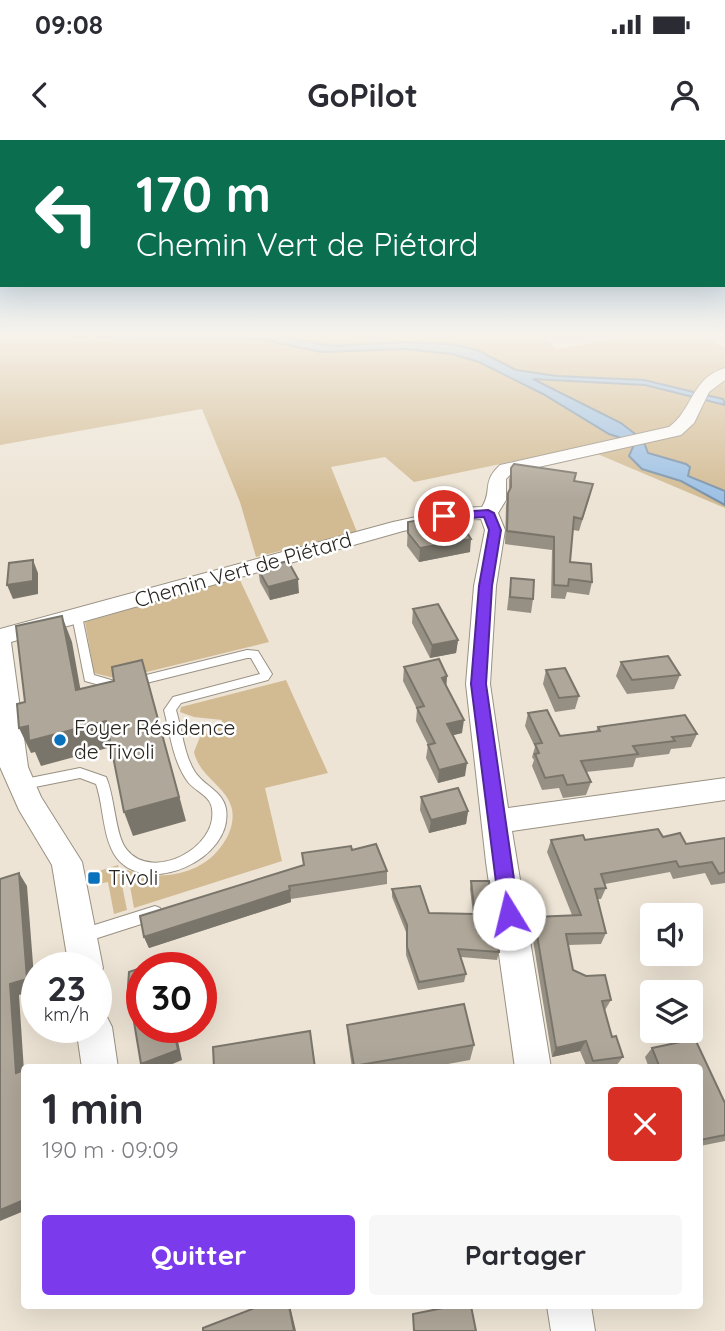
<!DOCTYPE html>
<html lang="fr">
<meta charset="utf-8">
<style>
body{margin:0;font-family:Quicksand,sans-serif;background:#f7f7f7;color:#2b2b33;height:100vh;display:flex;flex-direction:column;font-size:26px;white-space:nowrap}
*{box-sizing:border-box;margin:0}
p{font-size:23px;color:#7c7c81}
.icon{flex:none;width:38px;height:38px;fill:none;stroke:currentColor;stroke-width:2;stroke-linecap:round;stroke-linejoin:round}
.map{position:relative;flex:1;overflow:hidden}
.details{position:absolute;left:21px;top:924px;width:682px;height:245px;display:flex;flex-direction:column;background:#fff;border-radius:7px;box-shadow:0 7px 28px #0002}
.details>*{flex:none}
.guide{position:absolute;left:0px;top:0px;width:726px;height:147px;box-shadow:0 7px 28px #0002;background:#0b6e4f;color:#fff;overflow:hidden}
.controls{position:absolute;left:640px;top:763px;display:grid;gap:14px}
.controls a{display:grid;place-items:center;width:63px;height:63px;border-radius:7px;background:#fff;box-shadow:0 7px 28px #0002;font-size:35px}
.speed{position:absolute;left:21px;top:812px;display:flex;gap:14px;font-size:35px;font-weight:700;text-align:center}
.speed>*{display:grid;place-content:center;width:91px;height:91px;border-radius:50%;background:#fff;box-shadow:0 7px 28px #0002;line-height:1}
.speed small{font-size:18px;font-weight:400}
.speed .limit{border:10px solid #d22;background:#fff;color:#111}
.pin{position:absolute;display:grid;place-items:center;width:60px;height:60px;color:#fff;margin:-30px;border:4px solid #fff;border-radius:50%;box-shadow:0 2px 7px #0007}
.me{position:absolute;width:77px;margin:-38px;rotate:351deg;stroke-linejoin:round;filter:drop-shadow(0 0 5px #0008)}
.turn{display:flex;align-items:center;gap:24px;height:147px;padding:0 21px;font-size:32px}
.turn .icon{width:91px;height:91px;stroke-width:2.5}
.turn b{display:block;font-size:49px;line-height:60px}
.round{display:grid;place-items:center;flex:none;width:74px;height:74px;border-radius:7px;background:#f7f7f7}
.summary{display:flex;align-items:center;justify-content:space-between;height:119px;padding:0 21px}
h1{font-size:42px;font-weight:700;line-height:52px}
.cta{display:flex;gap:14px;margin-top:auto;padding:14px 21px}
.cta a{flex:1;height:80px;border-radius:7px;background:#7c3aed;color:#fff;font-size:28px;font-weight:700;line-height:80px;text-align:center}
.cta a+a{background:#f7f7f7;color:#2b2b33}
.status{display:flex;justify-content:space-between;align-items:center;height:49px;padding:0 35px;background:#fff;direction:ltr}
.status svg{height:19px;fill:currentColor}
header{display:flex;justify-content:space-between;align-items:center;height:91px;padding:0 21px;background:#fff;font-size:32px;font-weight:700}
.map>svg:first-child{display:block}
.green{fill:#d2bb93}
.water{fill:#9bc0e5;stroke:#7992aa;stroke-width:2}
.lines{fill:none;stroke-linecap:round;stroke-linejoin:round}
.service-casing{stroke:#999183;stroke-width:2}
.minor-casing{stroke:#999183;stroke-width:2}
.service{fill:#fff;fill-rule:evenodd}
.minor{fill:#fff;fill-rule:evenodd}
.wall{fill:#969084}
.shaded-wall{fill:#7a756b}
.building{fill:#afa799;stroke:#7a756b;stroke-width:2}
.route{fill:#7c3aed;stroke:#51269a;stroke-width:2}
.poi-dot{fill:#0a71bc;stroke:#fff;stroke-width:2.5}
.labels{text-anchor:middle;stroke-width:5;stroke-linejoin:round;paint-order:stroke}
.street-label{font-size:21px;fill:#292620;stroke:#fff}
.poi-label{font-size:21px;fill:#292620;stroke:#fff;text-anchor:start}
</style>
<div class="status"><b>09:08</b><svg viewBox="0 0 49 12"><path d="M0 12V9h3v3zM5 12V6h3v6zM10 12V3h3v9zM15 12V0h3v12zM26 1h20v11H26zM47 4h2v5h-2z"/></svg></div>
<header><svg class="icon" aria-label="back" viewBox="0 0 24 24"><path d="M15 5l-7 7 7 7"/></svg>GoPilot<svg class="icon" aria-label="person" viewBox="0 0 24 24"><circle cx="12" cy="8" r="4"/><path d="M4 21q1-7 8-7t8 7"/></svg></header>
<div class="map">
<svg width="725" height="1191" viewBox="0 0 725 1191">
<rect width="100%" height="100%" fill="#ede4d5"/>
<!-- green -->
<path class="green" d="M 0,193 L 541,193 L 556,209 L 645,193 L 697,193 L 725,208 L 725,368 L 581,307 L 414,342 L 385,317 L 331,327 L 357,392 L 256,417 L 240,362 L 202,269 L 0,305 Z
M 239,438 L 269,502 L 118,539 L 94,533 L 85,482 Z
M 286,540 L 328,633 L 265,648 L 282,721 L 134,768 L 127,730 C 162,742 206,735 226,699 C 231,690 234,680 232,669 C 226,645 200,638 194,612 L 200,597 L 221,586 L 222,580 L 194,577 L 180,572 L 181,567 Z
M 118,725 L 127,770 L 114,774 L 108,742 L 98,744 L 96,732 Z"/>
<!-- water -->
<path class="water" d="M 19,193 L 259,193 L 333,206 L 405,202 L 450,204 L 477,210 L 516,230 L 557,236 L 644,240 L 723,259 L 725,265 L 645,245 L 533,239 L 621,283 L 643,300 L 648,313 L 686,324 L 690,327 L 688,336 L 725,351 L 725,365 L 681,341 L 642,329 L 629,316 L 633,307 L 624,299 L 609,294 L 543,254 L 479,222 L 452,214 L 405,209 L 321,212 L 265,200 L 235,198 L 161,199 Z"/>
<g class="lines">
<!-- service casing -->
<g class="service-casing">
<path id="service" d="M 77,473 L 82,476 L 94,535 L 118,542 L 247,510 L 258,511 L 272,534 L 268,540 L 181,563 L 176,570 C 182,590 184,615 195,632 C 204,646 223,651 226,669 C 234,719 146,758 116,717 C 102,696 104,667 96,644 L 80,638 L 20,650 L 15,649 L 14,645 L 15,641 L 80,628 L 106,637 C 115,657 115,696 127,710 C 153,742 218,708 212,669 C 211,656 195,651 188,642 C 173,622 170,593 164,570 L 173,557 L 260,534 L 251,518 L 247,518 L 118,550 L 85,541 L 72,476 Z
M 155,766 L 160,768 L 162,773 L 160,778 L 82,803 L 77,801 L 74,796 L 77,791 L 82,789 Z"/>
</g>
<!-- minor casing -->
<g class="minor-casing">
<path id="minor" d="M 725,228 L 725,240 L 709,252 L 694,283 L 681,295 L 512,333 L 506,339 L 506,360 L 498,373 L 505,390 L 496,446 L 490,544 L 508,668 L 725,638 L 725,660 L 512,691 L 551,928 L 515,928 L 486,722 L 466,544 L 474,446 L 485,390 L 481,379 L 458,380 L 403,391 L 11,502 L 28,627 L 41,657 L 82,722 L 103,828 L 96,840 L 96,828 L 69,828 L 52,725 L 19,670 L 0,627 L 0,489 L 393,382 L 458,368 L 482,367 C 493,350 481,343 500,325 L 669,287 C 692,271 692,237 725,228 Z
M 96,870 L 106,875 L 112,887 L 118,928 L 82,928 L 76,887 L 96,887 Z
M 547,1166 L 591,1166 L 595,1191 L 551,1191 Z"/>
</g>
<!-- service -->
<use href="#service" class="service"/>
<!-- minor -->
<use href="#minor" class="minor"/>
</g>
<!-- wall -->
<path class="wall" d="M 511,328 L 574,341 L 590,356 L 579,391 L 573,390 L 570,422 L 592,442 L 589,455 L 567,452 L 565,459 L 551,458 L 552,410 L 505,404 L 506,365 L 509,351 L 509,340 Z
M 408,382 L 470,412 L 419,422 L 407,406 Z
M 258,429 L 299,453 L 270,460 L 260,442 Z
M 511,438 L 533,459 L 531,473 L 507,470 Z
M 413,469 L 458,500 L 456,513 L 430,518 L 412,483 Z
M 621,522 L 680,535 L 674,549 L 627,554 L 616,536 Z
M 404,527 L 447,536 L 446,546 L 462,593 L 453,595 L 465,636 L 438,643 L 426,618 L 428,605 L 416,581 L 417,569 L 403,541 Z
M 546,530 L 579,556 L 575,569 L 555,572 L 543,544 Z
M 528,573 L 560,596 L 596,591 L 598,587 L 697,594 L 691,607 L 671,609 L 669,614 L 636,618 L 633,627 L 586,632 L 591,642 L 586,655 L 563,658 L 559,648 L 542,650 L 532,626 L 534,620 L 532,617 L 535,607 L 525,586 Z
M 421,657 L 468,671 L 466,684 L 429,693 L 420,670 Z
M 663,697 L 686,704 L 725,698 L 725,743 L 711,745 L 705,733 L 673,739 L 670,732 L 605,744 L 606,748 L 601,759 L 597,759 L 606,793 L 601,804 L 568,805 L 573,830 L 611,860 L 605,870 L 604,870 L 612,897 L 623,917 L 616,926 L 605,928 L 587,928 L 580,911 L 552,917 L 531,788 L 534,777 L 572,775 L 547,712 L 551,700 L 585,700 Z
M 352,710 L 387,731 L 387,744 L 291,759 L 291,762 L 149,808 L 144,797 Z
M 471,741 L 499,812 L 497,820 L 461,817 L 466,834 L 464,842 L 418,850 L 406,815 L 406,792 L 392,757 L 392,749 L 429,773 L 473,774 L 470,749 Z
M 347,885 L 474,905 L 470,920 L 426,928 L 352,928 L 348,900 Z
M 695,899 L 725,963 L 725,1001 L 700,1006 L 700,928 L 649,928 L 645,917 L 652,908 Z"/>
<!-- shaded-wall -->
<path class="shaded-wall" d="M 471,399 L 470,412 L 419,422 L 420,408 Z
M 33,420 L 38,433 L 38,454 L 13,459 L 7,445 Z
M 298,439 L 299,453 L 270,460 L 268,447 Z
M 62,476 L 72,502 L 85,575 L 76,550 Z
M 458,500 L 456,513 L 430,518 L 432,505 Z
M 142,520 L 186,681 L 133,696 L 124,672 Z
M 447,536 L 446,550 L 442,538 Z
M 464,580 L 462,593 L 446,597 L 447,584 Z
M 106,581 L 115,606 L 41,626 L 35,612 L 31,613 L 19,588 L 28,586 Z
M 467,623 L 465,636 L 438,643 L 439,630 Z
M 468,671 L 466,684 L 429,693 L 431,680 Z
M 19,733 L 27,746 L 35,850 L 19,855 L 24,931 L 16,933 L 10,844 Z
M 290,750 L 291,762 L 149,808 L 144,797 Z
M 173,887 L 175,887 L 182,920 L 163,928 L 143,928 L 141,924 Z
M 586,901 L 580,911 L 552,917 L 556,908 Z
M 24,1060 L 24,1071 L 0,1081 L 0,1070 Z
M 289,1166 L 290,1166 L 296,1191 L 294,1191 Z"/>
<!-- building -->
<path class="building" d="M 514,324 L 576,333 L 574,341 L 593,344 L 582,379 L 574,377 L 570,422 L 591,424 L 592,442 L 569,439 L 568,446 L 554,445 L 554,397 L 507,391 L 508,353 L 511,347 L 511,328 Z
M 455,374 L 471,399 L 420,408 L 408,393 L 408,382 Z
M 33,420 L 33,441 L 7,445 L 9,423 Z
M 288,421 L 298,439 L 268,447 L 258,429 Z
M 511,438 L 534,440 L 533,459 L 510,457 Z
M 438,464 L 458,500 L 432,505 L 413,469 Z
M 62,476 L 76,550 L 114,541 L 112,527 L 142,520 L 179,657 L 124,672 L 106,581 L 29,601 L 28,586 L 19,588 L 17,564 L 25,562 L 16,486 Z
M 668,516 L 680,535 L 632,540 L 621,522 Z
M 439,519 L 447,536 L 442,538 L 464,580 L 447,584 L 467,623 L 439,630 L 428,605 L 435,603 L 417,568 L 424,566 L 404,527 Z
M 565,528 L 579,556 L 559,558 L 546,530 Z
M 547,570 L 560,596 L 600,591 L 598,587 L 685,575 L 697,594 L 672,597 L 675,601 L 633,606 L 638,614 L 581,621 L 591,642 L 567,645 L 563,635 L 545,638 L 535,614 L 539,613 L 535,604 L 542,603 L 528,573 Z
M 458,648 L 468,671 L 431,680 L 421,657 Z
M 658,689 L 663,697 L 680,693 L 686,704 L 725,698 L 725,732 L 719,734 L 712,722 L 679,727 L 676,721 L 601,734 L 606,748 L 595,749 L 606,793 L 566,794 L 573,830 L 586,836 L 605,835 L 611,860 L 602,861 L 612,897 L 616,896 L 623,917 L 593,921 L 586,901 L 556,908 L 534,777 L 581,775 L 551,700 L 583,695 L 585,700 Z
M 376,704 L 387,731 L 289,746 L 290,750 L 144,797 L 140,776 L 304,725 L 302,713 L 351,706 L 352,710 Z
M 19,733 L 27,839 L 10,844 L 16,933 L 24,930 L 24,1060 L 0,1070 L 0,739 Z
M 471,741 L 489,741 L 499,812 L 458,809 L 466,834 L 419,842 L 407,807 L 407,785 L 392,749 L 420,746 L 429,773 L 475,774 Z
M 158,822 L 159,828 L 142,828 L 142,887 L 173,887 L 178,910 L 141,924 L 128,846 L 129,832 Z
M 464,864 L 474,905 L 354,926 L 347,885 Z
M 310,891 L 315,928 L 214,928 L 213,907 Z
M 695,899 L 725,963 L 725,995 L 700,1000 L 700,928 L 660,928 L 652,908 Z
M 260,1166 L 289,1166 L 294,1191 L 203,1191 L 203,1188 Z
M 453,1166 L 471,1166 L 476,1191 L 414,1191 L 413,1174 Z"/>
<!-- sky -->
<linearGradient id="sky" x2="0" y2="1"><stop stop-color="#89b9e7"/><stop offset="0.54" stop-color="#f7f3ec"/><stop offset="1" stop-color="#f7f3ec" stop-opacity="0"/></linearGradient>
<rect width="725" height="360" fill="url(#sky)"/>
<!-- route -->
<path class="route" d="M 488,370 L 494,373 L 501,390 L 492,446 L 486,544 L 519,774 L 516,780 L 509,782 L 503,780 L 500,774 L 471,544 L 479,446 L 489,390 L 484,377 L 444,380 L 439,376 L 444,373 Z"/>
<!-- markers -->
<g class="poi-dot">
<circle cx="60" cy="600" r="7"/>
<rect x="87" y="731" width="14" height="14" rx="3.5"/>
</g>
<g class="labels">
<!-- street labels -->
<g class="street-label">
<text transform="translate(243 430) rotate(-16)" y="7">Chemin Vert de Piétard</text>
</g>
<!-- poi labels -->
<g class="poi-label">
<text x="74" y="595">Foyer Résidence<tspan x="74" dy="24">de Tivoli</tspan></text>
<text x="108" y="745">Tivoli</text>
</g>
</g>
</svg>
<div class="controls">
<a><svg class="icon" aria-label="sound" viewBox="0 0 24 24"><path d="M4 9h4l5-4v14l-5-4H4zM17 9q2 3 0 6"/></svg></a>
<a><svg class="icon" aria-label="layers" viewBox="0 0 24 24"><path d="M12 4l9 5-9 5-9-5zM3 14l9 5 9-5"/></svg></a>
</div>
<div class="speed"><div>23<small>km/h</small></div><div class="limit">30</div></div>
<div class="pin" style="left:444px;top:376px;background:#d93025"><svg class="icon" aria-label="arrive" viewBox="0 0 24 24"><path d="M6 21V4h12l-3 4 3 4H6"/></svg></div>
<svg class="me" style="left:509px;top:774px" viewBox="-20 -20 40 40"><circle r="19" fill="#fff"/><path d="M0-13L10 11 0 6-10 11z" fill="#7c3aed"/></svg>
<div class="guide">
<div class="turn"><svg class="icon" aria-label="left" viewBox="0 0 24 24"><path d="M17 20v-9H6M10 6l-5 5 5 5"/></svg><div><b>170 m</b>Chemin Vert de Piétard</div></div>
</div>
<section class="details">
<div class="summary"><div><h1>1 min</h1><p>190 m · 09:09</p></div><a class="round" style="background:#d93025;color:#fff"><svg class="icon" aria-label="close" viewBox="0 0 24 24"><path d="M6 6l12 12M18 6L6 18"/></svg></a></div>
<div class="cta"><a>Quitter</a><a>Partager</a></div>
</section>
</div>
